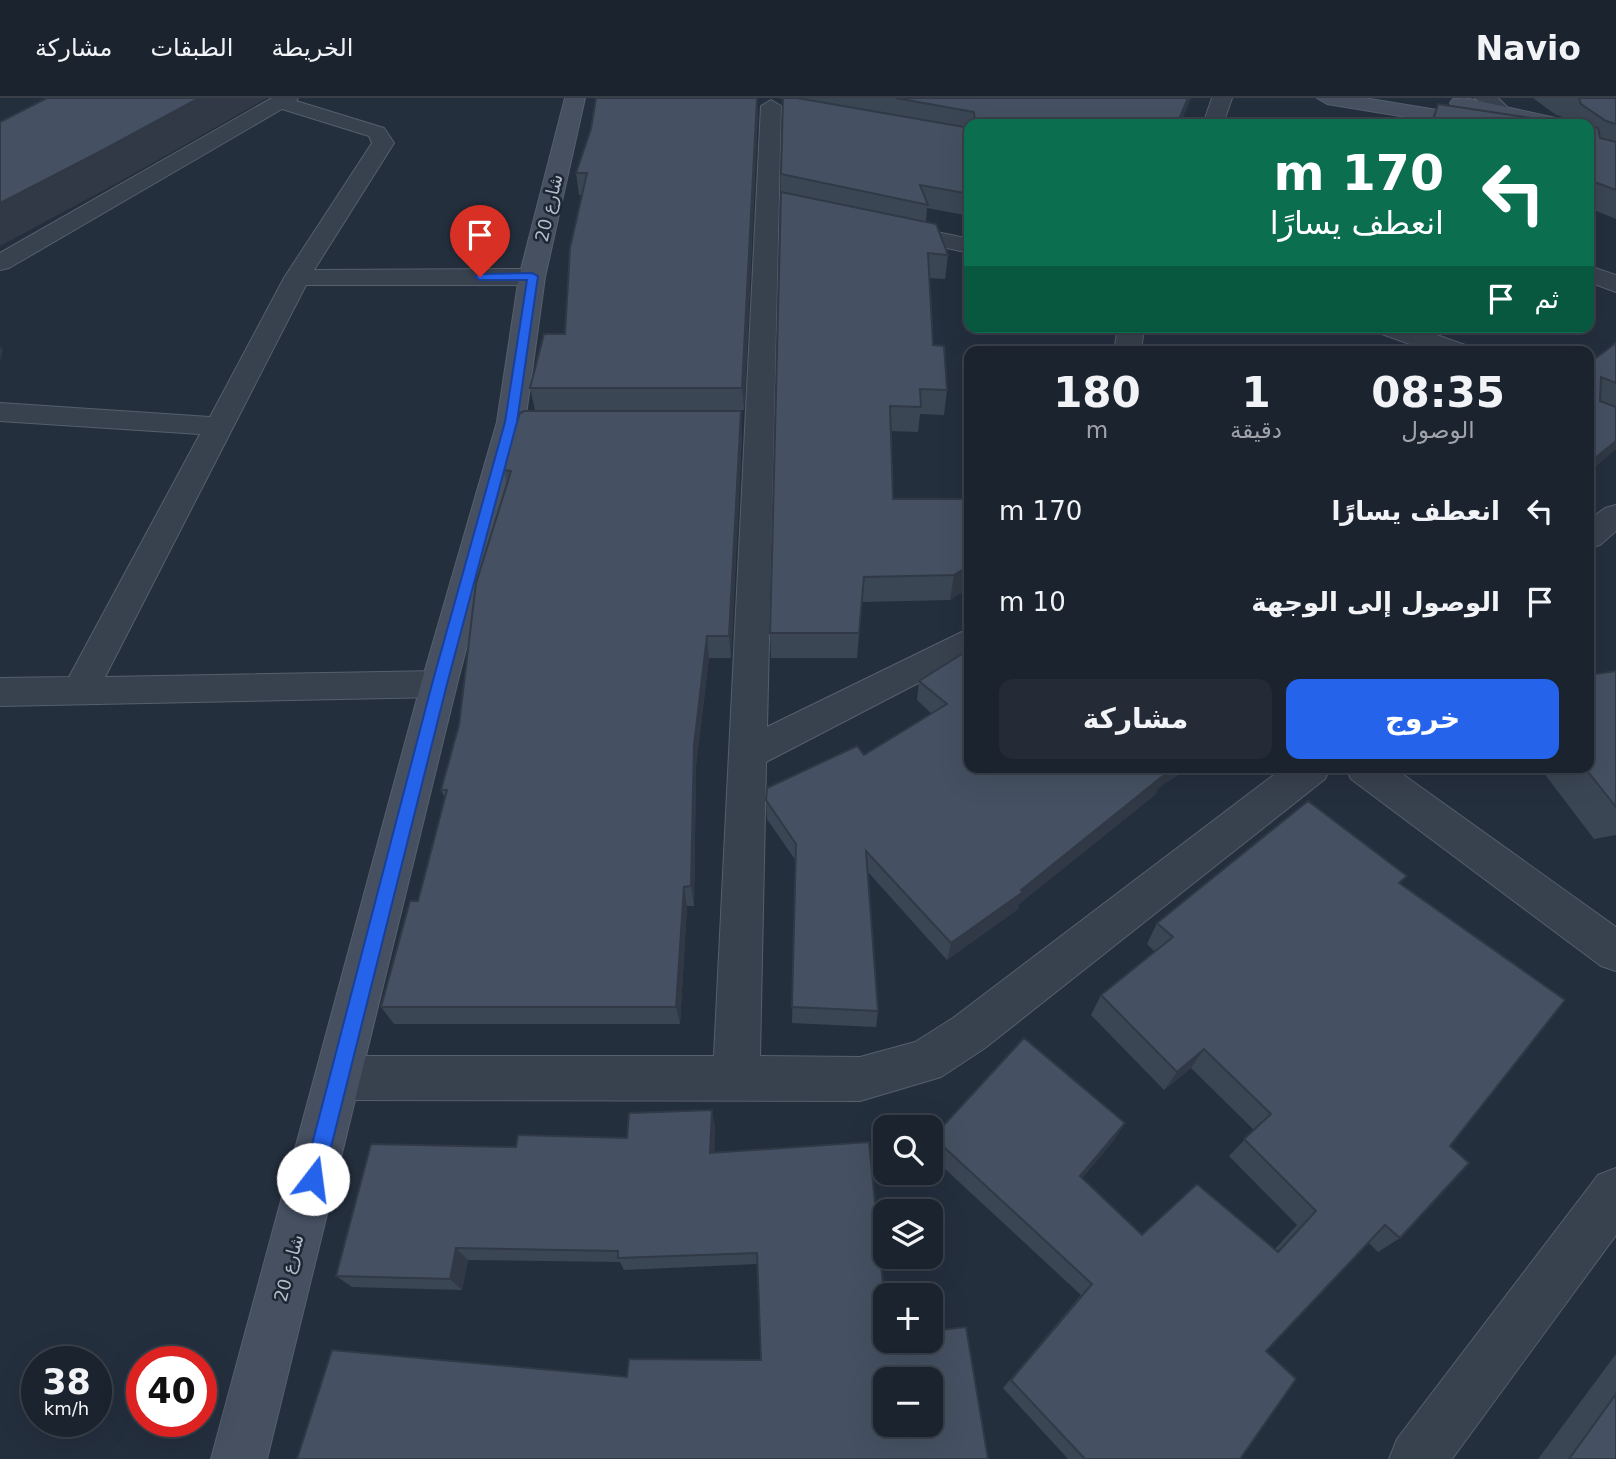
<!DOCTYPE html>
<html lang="ar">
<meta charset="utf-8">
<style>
body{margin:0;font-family:"DejaVu Sans",Cairo,sans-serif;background:#242b36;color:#f1f3f6;direction:rtl;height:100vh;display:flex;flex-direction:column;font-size:26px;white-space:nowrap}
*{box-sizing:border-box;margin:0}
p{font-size:23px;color:#a0a4aa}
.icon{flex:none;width:38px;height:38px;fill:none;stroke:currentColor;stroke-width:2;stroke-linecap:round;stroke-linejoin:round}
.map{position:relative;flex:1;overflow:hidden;direction:ltr}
.panel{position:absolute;left:964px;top:248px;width:630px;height:427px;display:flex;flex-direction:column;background:#1b232e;border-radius:14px;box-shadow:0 7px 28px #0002,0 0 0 2px #39404a;direction:rtl}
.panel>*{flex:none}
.banner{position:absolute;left:964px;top:21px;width:630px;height:214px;border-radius:14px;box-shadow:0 7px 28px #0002,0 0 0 2px #39404a;direction:rtl;background:#0b6e4f;color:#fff;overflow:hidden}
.buttons{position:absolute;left:873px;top:1017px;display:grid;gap:14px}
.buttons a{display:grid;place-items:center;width:70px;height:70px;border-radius:14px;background:#1b232e;box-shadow:0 7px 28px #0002,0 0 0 2px #39404a;font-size:35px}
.speed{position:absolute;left:21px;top:1248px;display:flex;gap:14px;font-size:35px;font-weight:700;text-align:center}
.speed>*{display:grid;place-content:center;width:91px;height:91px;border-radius:50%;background:#1b232e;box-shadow:0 7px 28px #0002,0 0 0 2px #39404a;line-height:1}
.speed small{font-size:18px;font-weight:400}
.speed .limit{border:10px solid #d22;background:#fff;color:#111}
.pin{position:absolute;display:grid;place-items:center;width:60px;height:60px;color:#fff;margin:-72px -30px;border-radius:50% 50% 50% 0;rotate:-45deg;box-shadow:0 0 7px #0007}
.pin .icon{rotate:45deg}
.me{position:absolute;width:77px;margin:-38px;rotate:15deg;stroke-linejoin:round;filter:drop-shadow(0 0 5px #0008)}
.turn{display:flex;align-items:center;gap:24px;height:147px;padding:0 35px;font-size:32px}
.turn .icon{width:91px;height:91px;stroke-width:2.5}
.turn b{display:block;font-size:49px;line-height:60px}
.then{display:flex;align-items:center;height:66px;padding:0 35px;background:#0003;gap:14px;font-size:26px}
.eta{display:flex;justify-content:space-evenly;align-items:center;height:119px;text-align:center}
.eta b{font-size:42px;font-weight:800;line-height:49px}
.button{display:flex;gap:14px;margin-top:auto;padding:14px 35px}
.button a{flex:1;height:80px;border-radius:14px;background:#2563eb;color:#fff;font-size:28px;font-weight:800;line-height:80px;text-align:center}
.button a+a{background:#242b36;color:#f1f3f6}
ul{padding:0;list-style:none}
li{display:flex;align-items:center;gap:21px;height:91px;padding:0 35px}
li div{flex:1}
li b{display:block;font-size:26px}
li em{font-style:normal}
header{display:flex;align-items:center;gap:42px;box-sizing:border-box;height:98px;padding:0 35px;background:#1b232e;border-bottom:2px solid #39404a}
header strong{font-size:33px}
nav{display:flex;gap:38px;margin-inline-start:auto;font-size:24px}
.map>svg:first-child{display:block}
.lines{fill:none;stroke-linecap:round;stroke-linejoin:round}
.street-casing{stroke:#565f6c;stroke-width:2}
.secondary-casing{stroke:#565f6c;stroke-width:2}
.street{fill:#38414e;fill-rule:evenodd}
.secondary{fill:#465061;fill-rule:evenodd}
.wall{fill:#3b4654}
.shaded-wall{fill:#303945}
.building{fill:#455162;stroke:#303945;stroke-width:2;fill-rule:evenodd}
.route{fill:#2563eb;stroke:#184099;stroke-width:2}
.labels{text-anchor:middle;stroke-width:5;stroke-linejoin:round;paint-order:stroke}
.street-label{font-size:18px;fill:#b4bcc9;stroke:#1d2633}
</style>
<header>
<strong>Navio</strong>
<nav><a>الخريطة</a><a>الطبقات</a><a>مشاركة</a></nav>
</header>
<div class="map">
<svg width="1616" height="1361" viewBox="0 0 1616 1361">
<rect width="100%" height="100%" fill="#242f3e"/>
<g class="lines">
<!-- street casing -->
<g class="street-casing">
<path id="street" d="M 272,0 L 298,0 L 296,3 L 384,30 L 394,45 L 314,172 L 532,171 L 541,174 L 545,179 L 541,184 L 532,187 L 306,187 L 105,579 L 439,573 L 452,577 L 457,586 L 452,595 L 439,599 L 0,608 L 0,580 L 69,579 L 200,336 L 0,323 L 0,305 L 210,319 L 284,180 L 372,45 L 369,38 L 282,11 L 9,170 L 0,172 L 0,155 Z
M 1212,0 L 1232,0 L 1223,26 L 1203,26 Z
M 1475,0 L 1498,0 L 1511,13 L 1508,17 L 1494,17 Z
M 771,2 L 781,8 L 767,629 L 970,530 L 970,558 L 766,664 L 760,958 L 860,959 L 915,944 L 953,920 L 1283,670 L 1330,670 L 1325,681 L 985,950 L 941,979 L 860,1003 L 340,1002 L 324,996 L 317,980 L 324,964 L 340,958 L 714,958 L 761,8 Z
M 889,124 L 970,141 L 970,155 L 881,136 L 877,131 L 881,126 Z
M 1589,168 L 1616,177 L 1616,194 L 1589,184 Z
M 1118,229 L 1144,229 L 1141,254 L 1114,254 Z
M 1375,229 L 1414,229 L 1468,248 L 1471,254 L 1432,254 L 1379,235 Z
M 1616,407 L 1616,433 L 1600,447 L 1589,450 L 1589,422 L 1605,410 Z
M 1346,670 L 1394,670 L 1616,829 L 1616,873 L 1601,868 L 1351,681 Z
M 1616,1070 L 1616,1137 L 1452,1361 L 1389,1361 L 1397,1341 L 1598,1077 Z"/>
</g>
<!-- secondary casing -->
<g class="secondary-casing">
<path id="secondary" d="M 565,0 L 585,0 L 545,179 L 525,324 L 457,586 L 267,1361 L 211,1361 L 421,586 L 497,324 L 519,179 Z
M 1317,0 L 1364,0 L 1486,20 L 1496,26 L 1449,26 L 1327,6 Z
M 1465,0 L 1565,22 L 1568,26 L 1530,26 L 1453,9 L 1450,5 L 1453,1 Z"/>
</g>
<!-- street -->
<use href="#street" class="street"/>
<!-- secondary -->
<use href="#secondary" class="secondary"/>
</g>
<!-- wall -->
<path class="wall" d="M 779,0 L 1191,0 L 1180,26 L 970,26 L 970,118 L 927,110 L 926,124 L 948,157 L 945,181 L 929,180 L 933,247 L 947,292 L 944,317 L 920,316 L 918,334 L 891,333 L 893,401 L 970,414 L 970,489 L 950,502 L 862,504 L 857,560 L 771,560 L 770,535 L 783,1 Z
M 1533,0 L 1616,0 L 1616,121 L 1589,110 L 1589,26 L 1429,26 L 1438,6 L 1569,26 L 1567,20 L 1556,17 Z
M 758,14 L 744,312 L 535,312 L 530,290 L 565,236 L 582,97 L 579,97 L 576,75 Z
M 1616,245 L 1616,351 L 1589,374 L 1589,265 Z
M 742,336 L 731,560 L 709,560 L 696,668 L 694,808 L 687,808 L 680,926 L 394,926 L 381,909 L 418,803 L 445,700 L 441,692 L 459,627 L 507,386 L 503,372 Z
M 970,551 L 970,670 L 1189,670 L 1158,690 L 1156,696 L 1019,806 L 1018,811 L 947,862 L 868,774 L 878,913 L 876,929 L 792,925 L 796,763 L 767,721 L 766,702 L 864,657 L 932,616 L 917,602 L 919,583 Z
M 1616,573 L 1616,737 L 1594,741 L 1540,670 L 1589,670 Z
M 1400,786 L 1450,1048 L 1400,1140 L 1378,1154 L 1369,1145 L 1266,1253 L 1240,1361 L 1068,1361 L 1003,1290 L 1081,1197 L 931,1058 L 931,1044 L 933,1039 L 1125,1025 L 1114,1042 L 1082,1080 L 1142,1137 L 1274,1152 L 1297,1127 L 1229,1058 L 1254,1032 L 1191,970 L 1164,992 L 1091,917 L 1101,897 L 1155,854 L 1147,846 L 1157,825 Z
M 715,1028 L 714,1054 L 886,1242 L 988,1361 L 627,1279 L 761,1262 L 757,1166 L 624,1172 L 620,1164 L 468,1162 L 462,1192 L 352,1189 L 336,1178 L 516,1049 L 627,1040 Z
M 1616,1256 L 1616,1361 L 1538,1361 Z"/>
<!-- shaded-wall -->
<path class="shaded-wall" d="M 199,0 L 267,0 L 119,84 L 0,148 L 0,105 Z
M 757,0 L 758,14 L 744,312 L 742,290 Z
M 1188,0 L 1191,0 L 1180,26 L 1177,26 Z
M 0,248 L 3,252 L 0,264 Z
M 741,313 L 742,336 L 731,560 L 729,538 Z
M 1616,343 L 1616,351 L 1589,374 L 1589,365 Z
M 970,467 L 970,489 L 950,502 L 954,477 Z
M 707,538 L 709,560 L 696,668 L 694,808 L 691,788 L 694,647 Z
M 1167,670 L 1189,670 L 1158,690 L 1156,696 L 1019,806 L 1018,811 L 947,862 L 951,845 L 1021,792 L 1160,675 Z
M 684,789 L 687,808 L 680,926 L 676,909 Z
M 1204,951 L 1191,970 L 1164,992 L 1177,974 Z
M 712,1012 L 715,1028 L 714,1069 L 710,1055 Z
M 1125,1025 L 1114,1042 L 1070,1094 L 1080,1078 Z
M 456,1150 L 468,1162 L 462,1192 L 450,1181 Z"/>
<!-- building -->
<path class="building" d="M 47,0 L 199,0 L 103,52 L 0,105 L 0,24 Z
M 596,0 L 757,0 L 742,290 L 530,290 L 544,236 L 565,236 L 570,150 L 587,75 L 576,75 L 591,31 Z
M 783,0 L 797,0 L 970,30 L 970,96 L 920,87 L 928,107 L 781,76 Z
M 896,0 L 1188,0 L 1177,26 L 975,26 L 974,14 Z
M 1579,0 L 1616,0 L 1616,26 L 1606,23 L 1581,6 Z
M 1438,6 L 1571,26 L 1442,26 L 1433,23 Z
M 1589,29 L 1598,30 L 1600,40 L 1616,44 L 1616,92 L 1589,82 Z
M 781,94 L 936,126 L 948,157 L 928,155 L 933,247 L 944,248 L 947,292 L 920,291 L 921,309 L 890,308 L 893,401 L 964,401 L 970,414 L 970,467 L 954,477 L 864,479 L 859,535 L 770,535 Z
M 1616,245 L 1616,285 L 1601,279 L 1600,303 L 1616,309 L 1616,343 L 1589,365 L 1589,265 Z
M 524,313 L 741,313 L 729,538 L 707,538 L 694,647 L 691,788 L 684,789 L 676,909 L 381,909 L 410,803 L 418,803 L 447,692 L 441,692 L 459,627 L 476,485 L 511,373 L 503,372 L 514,332 L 520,315 Z
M 970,551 L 970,670 L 1167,670 L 1160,675 L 1164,677 L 1021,792 L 1023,794 L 951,845 L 866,753 L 878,913 L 792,909 L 796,746 L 766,702 L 767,690 L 857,648 L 864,657 L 947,606 L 919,583 Z
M 1616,573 L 1616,709 L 1585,670 L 1589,670 L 1589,577 Z
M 1308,703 L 1407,778 L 1399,785 L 1565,902 L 1450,1048 L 1469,1065 L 1400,1140 L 1385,1127 L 1266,1253 L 1296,1281 L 1240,1361 L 1085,1361 L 1011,1282 L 1092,1186 L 933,1039 L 1024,940 L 1125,1025 L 1080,1078 L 1142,1137 L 1197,1086 L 1278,1154 L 1316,1113 L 1244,1041 L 1271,1016 L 1204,951 L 1177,974 L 1101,897 L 1173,839 L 1157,825 Z
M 712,1012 L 710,1055 L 869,1044 L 886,1217 L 886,1242 L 931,1242 L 931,1233 L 966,1229 L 988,1361 L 297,1361 L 332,1252 L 627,1279 L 629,1261 L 761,1262 L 757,1155 L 618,1160 L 618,1153 L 456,1150 L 450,1181 L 336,1178 L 371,1046 L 516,1049 L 518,1037 L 627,1040 L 629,1015 ZM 886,1281 L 931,1281 L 931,1326 L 886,1326 Z
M 1616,1296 L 1616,1361 L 1569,1361 Z"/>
<!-- route -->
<path class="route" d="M 532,175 L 538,178 L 517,324 L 447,586 L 323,1081 L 320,1089 L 313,1092 L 306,1089 L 303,1081 L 432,586 L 505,324 L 527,182 L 480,182 L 475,179 L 480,176 Z"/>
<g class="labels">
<!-- street labels -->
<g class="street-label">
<text transform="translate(549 110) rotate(-77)" y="6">شارع 20</text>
<text transform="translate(289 1170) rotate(-75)" y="6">شارع 20</text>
</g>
</g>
</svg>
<div class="buttons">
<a><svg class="icon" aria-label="search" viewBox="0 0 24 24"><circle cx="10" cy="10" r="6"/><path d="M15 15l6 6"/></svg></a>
<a><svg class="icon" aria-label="layers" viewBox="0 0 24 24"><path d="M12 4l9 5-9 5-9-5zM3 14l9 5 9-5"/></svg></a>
<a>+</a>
<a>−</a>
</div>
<div class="speed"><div>38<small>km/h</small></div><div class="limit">40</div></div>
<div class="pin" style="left:480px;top:179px;background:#d93025"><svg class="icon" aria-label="arrive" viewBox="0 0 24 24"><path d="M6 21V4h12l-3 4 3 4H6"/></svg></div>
<svg class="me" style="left:313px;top:1081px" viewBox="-20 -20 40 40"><circle r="19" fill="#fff"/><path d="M0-13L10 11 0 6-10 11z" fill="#2563eb"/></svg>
<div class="banner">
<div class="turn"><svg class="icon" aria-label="left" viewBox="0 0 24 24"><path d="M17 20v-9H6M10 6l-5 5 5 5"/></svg><div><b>170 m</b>انعطف يسارًا</div></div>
<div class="then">ثم<svg class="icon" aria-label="arrive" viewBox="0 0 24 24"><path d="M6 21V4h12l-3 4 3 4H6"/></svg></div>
</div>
<section class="panel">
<div class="eta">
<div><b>08:35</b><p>الوصول</p></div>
<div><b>1</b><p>دقيقة</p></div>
<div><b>180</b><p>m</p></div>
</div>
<ul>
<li><svg class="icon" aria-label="left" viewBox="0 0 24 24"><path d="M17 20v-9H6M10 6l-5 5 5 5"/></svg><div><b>انعطف يسارًا</b></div><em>170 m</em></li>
<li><svg class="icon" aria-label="arrive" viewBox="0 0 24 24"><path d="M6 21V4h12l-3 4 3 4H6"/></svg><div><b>الوصول إلى الوجهة</b></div><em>10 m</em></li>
</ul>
<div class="button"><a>خروج</a><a>مشاركة</a></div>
</section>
</div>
